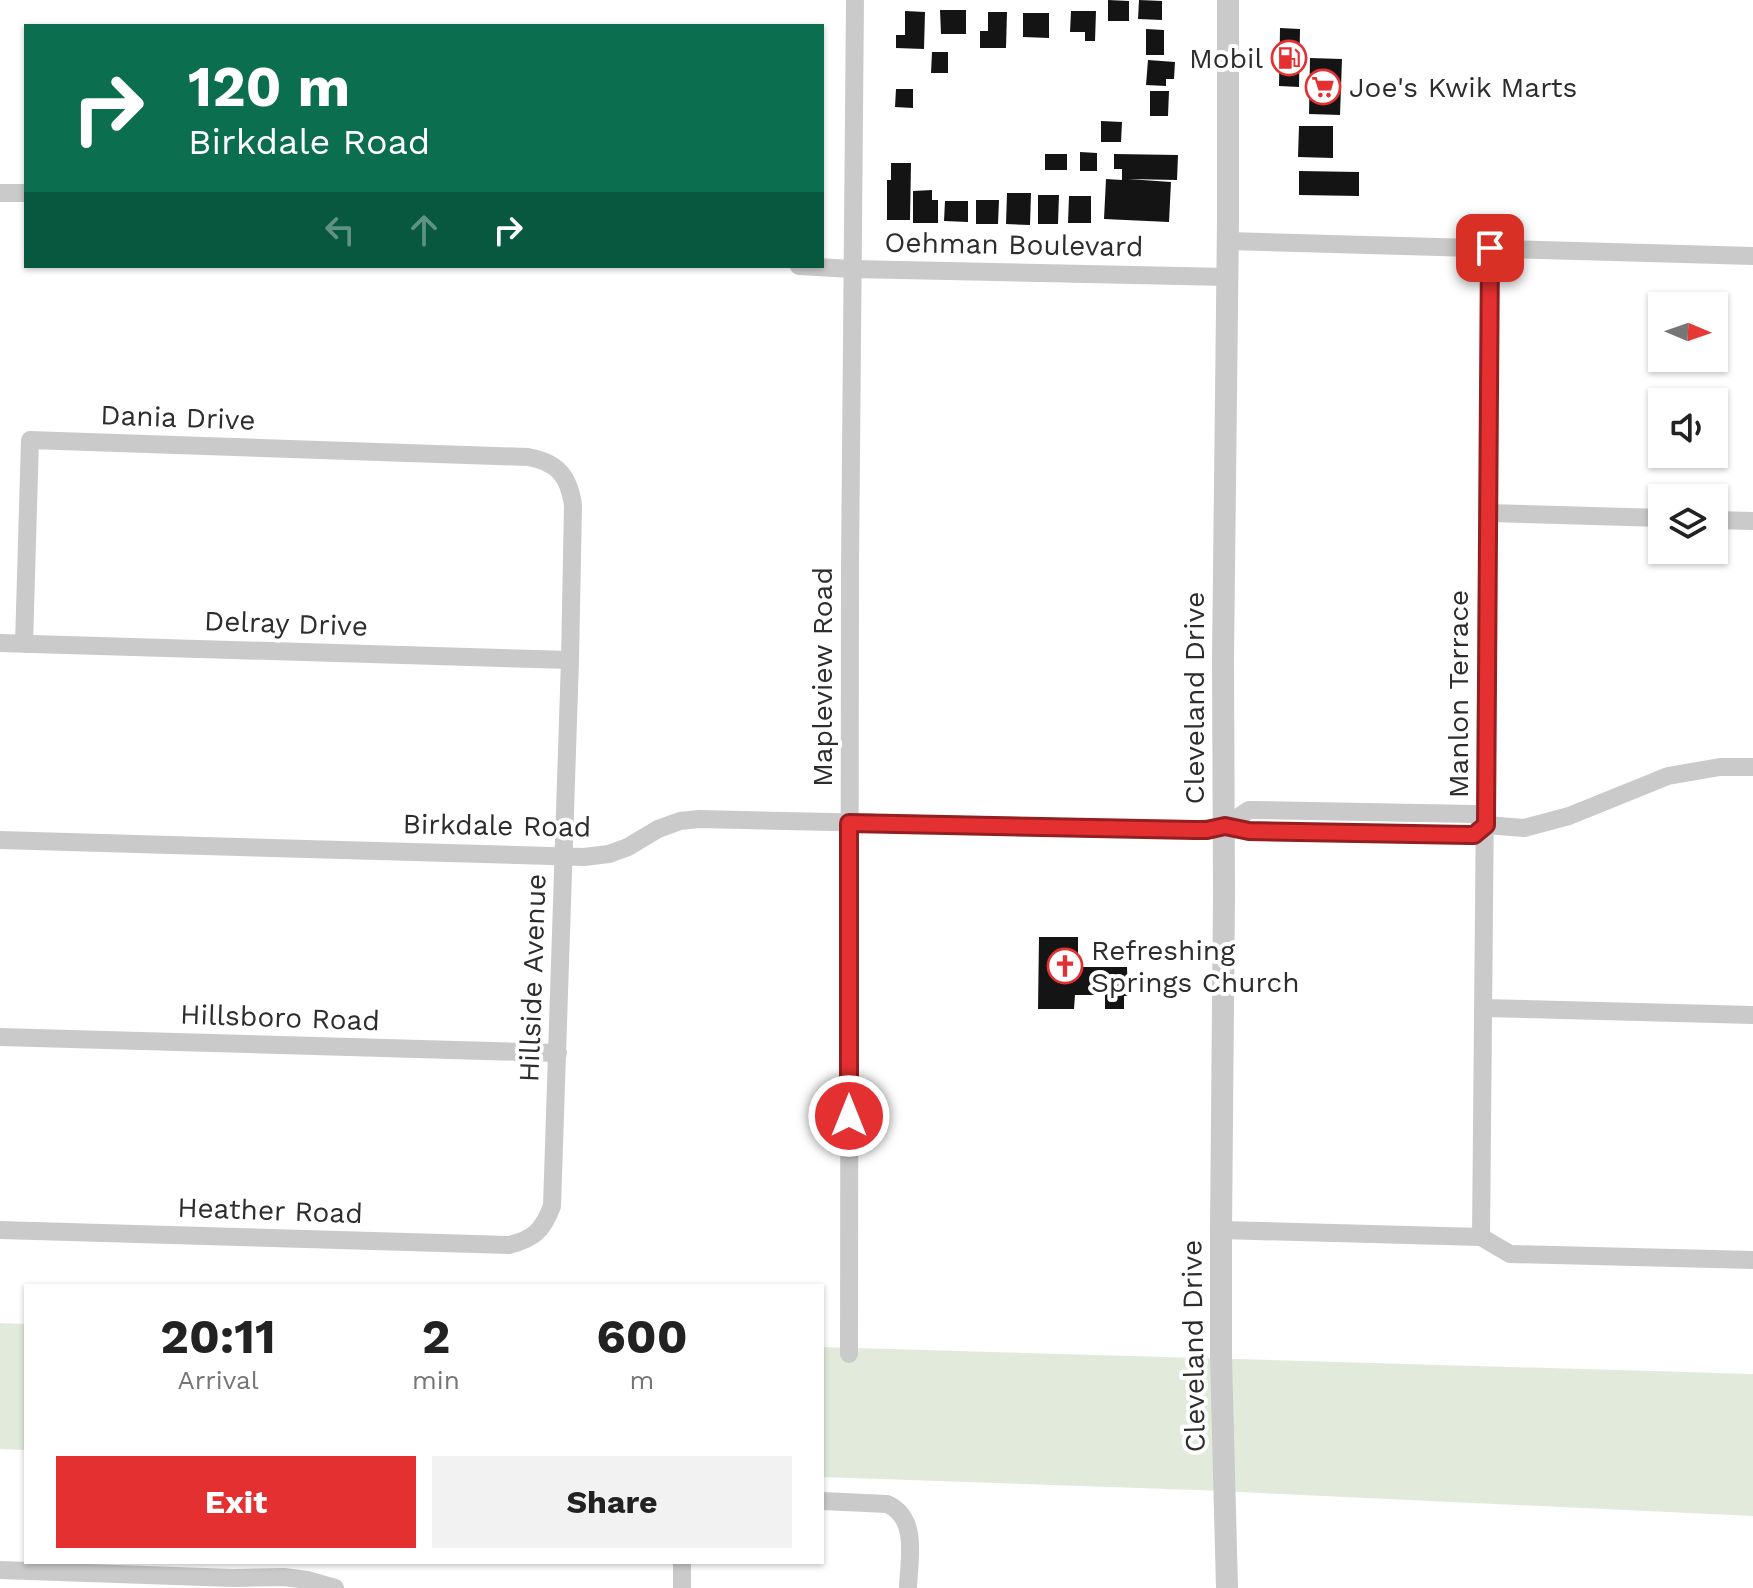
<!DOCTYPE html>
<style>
body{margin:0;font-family:"Work Sans",sans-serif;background:#f2f2f2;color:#222;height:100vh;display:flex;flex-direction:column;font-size:30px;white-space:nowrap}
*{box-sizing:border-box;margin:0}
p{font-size:26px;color:#767676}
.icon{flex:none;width:44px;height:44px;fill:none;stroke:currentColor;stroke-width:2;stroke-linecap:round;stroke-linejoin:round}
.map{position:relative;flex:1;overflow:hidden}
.side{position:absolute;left:24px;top:1284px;width:800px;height:280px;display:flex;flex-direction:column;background:#fff;border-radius:0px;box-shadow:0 2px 6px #0004}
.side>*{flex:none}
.top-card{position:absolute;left:24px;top:24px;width:800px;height:244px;border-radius:0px;box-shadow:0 2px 6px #0004;background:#0b6e4f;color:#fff;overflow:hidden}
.needle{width:52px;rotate:92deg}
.fabs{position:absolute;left:1648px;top:292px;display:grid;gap:16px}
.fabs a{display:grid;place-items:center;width:80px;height:80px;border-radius:0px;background:#fff;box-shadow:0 2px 6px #0004;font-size:40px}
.pin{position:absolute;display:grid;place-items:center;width:68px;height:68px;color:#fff;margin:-34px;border-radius:16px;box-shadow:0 4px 12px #0006}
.me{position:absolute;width:88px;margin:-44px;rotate:0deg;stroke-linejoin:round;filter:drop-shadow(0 0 6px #0008)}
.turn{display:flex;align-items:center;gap:28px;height:168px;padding:0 32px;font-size:36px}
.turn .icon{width:104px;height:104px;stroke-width:2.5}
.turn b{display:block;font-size:56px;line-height:68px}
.lanes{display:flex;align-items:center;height:76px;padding:0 32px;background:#0003;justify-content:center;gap:40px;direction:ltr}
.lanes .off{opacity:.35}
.eta{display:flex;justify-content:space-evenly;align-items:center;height:136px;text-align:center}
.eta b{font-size:48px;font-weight:700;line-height:56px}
.button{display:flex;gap:16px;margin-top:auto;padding:16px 32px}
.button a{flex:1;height:92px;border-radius:0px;background:#e43031;color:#fff;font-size:32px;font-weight:700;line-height:92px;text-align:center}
.button a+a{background:#f2f2f2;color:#222}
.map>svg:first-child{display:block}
.green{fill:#e2ebdb}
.building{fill:#141414}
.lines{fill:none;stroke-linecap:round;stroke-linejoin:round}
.minor{stroke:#cacaca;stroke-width:18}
.tertiary{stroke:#cacaca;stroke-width:22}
.route-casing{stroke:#941f20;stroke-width:20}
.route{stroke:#e43031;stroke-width:14}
.labels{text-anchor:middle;stroke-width:8;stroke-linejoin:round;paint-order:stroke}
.poi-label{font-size:28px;fill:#2d2d2d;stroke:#fff;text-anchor:start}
.street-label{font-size:28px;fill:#2d2d2d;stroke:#fff}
</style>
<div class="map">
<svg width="1753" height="1588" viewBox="0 0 1753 1588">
<rect width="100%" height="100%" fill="#fff"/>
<!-- green -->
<path class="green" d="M 0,1323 L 26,1324 L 26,1450 L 0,1449 Z
M 822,1347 L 1753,1374 L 1753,1516 L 1196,1490 L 822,1477 Z"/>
<!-- building -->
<path class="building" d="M 1108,0 L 1129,1 L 1129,21 L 1108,21 Z
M 1139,0 L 1162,1 L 1162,20 L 1138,19 Z
M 940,10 L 966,10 L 966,34 L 941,34 Z
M 905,11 L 925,12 L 924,49 L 896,48 L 896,35 L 905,35 Z
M 1071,11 L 1096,11 L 1095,41 L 1085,41 L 1085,32 L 1070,32 Z
M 988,12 L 1007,12 L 1006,48 L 980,48 L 980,31 L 988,31 Z
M 1023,13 L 1049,13 L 1049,38 L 1023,37 Z
M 1280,28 L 1300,29 L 1299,87 L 1279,86 Z
M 1146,29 L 1164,30 L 1164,55 L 1146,55 Z
M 932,52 L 948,52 L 948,73 L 931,73 Z
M 1310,58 L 1342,59 L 1340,115 L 1309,114 Z
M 1148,60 L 1175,62 L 1174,79 L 1166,79 L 1166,86 L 1146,85 Z
M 896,89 L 913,89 L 913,108 L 895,107 Z
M 1150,91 L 1169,91 L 1168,116 L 1150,116 Z
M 1101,121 L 1122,122 L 1121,142 L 1101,142 Z
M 1299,126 L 1333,126 L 1333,158 L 1298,157 Z
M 1080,152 L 1097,153 L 1097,171 L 1080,171 Z
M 1045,154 L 1067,154 L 1067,170 L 1045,170 Z
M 1114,154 L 1178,155 L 1177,180 L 1128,179 L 1171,182 L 1169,222 L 1104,219 L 1106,179 L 1122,180 L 1122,169 L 1114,169 Z
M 891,163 L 911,163 L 910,220 L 887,220 L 887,180 L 891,180 Z
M 1299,171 L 1359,172 L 1359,196 L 1299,195 Z
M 932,190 L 932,200 L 938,200 L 938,223 L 913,223 L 913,191 Z
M 1007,193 L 1031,193 L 1030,225 L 1006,224 Z
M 1038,195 L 1059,195 L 1058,224 L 1038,224 Z
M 1069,196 L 1091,196 L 1091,223 L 1068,223 Z
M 976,200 L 999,200 L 998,224 L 976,224 Z
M 945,201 L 968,201 L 968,222 L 944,221 Z
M 1039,937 L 1078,937 L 1078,960 L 1082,960 L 1081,967 L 1127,967 L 1128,996 L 1124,996 L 1124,1009 L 1105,1009 L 1105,995 L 1075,995 L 1074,1009 L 1038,1009 Z"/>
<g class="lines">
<!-- minor -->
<path class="minor" d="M 0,193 L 26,193
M 1228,241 L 1753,256
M 799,266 L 852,269 L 1228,277
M 1487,513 L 1662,518
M 1714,520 L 1753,521
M 0,643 L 570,660
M 1225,826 L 1249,831 L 1470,835 L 1474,835 L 1486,825
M 0,840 L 584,857 L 609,854 L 628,847 L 658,829 L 680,821 L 699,819 L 1195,830 L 1225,826 L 1249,810 L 1254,810 L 1474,814 L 1486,825 L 1524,828 L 1569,816 L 1668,776 L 1720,767 L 1753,767
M 1483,1008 L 1753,1015
M 0,1037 L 558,1053
M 0,1230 L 509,1245 C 534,1239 543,1230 552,1206 L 570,660 L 573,505 C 569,476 557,462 528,457 L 30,440 L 24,644
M 1221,1230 L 1481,1237 L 1510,1254 L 1753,1260
M 1481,1237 L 1490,248
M 849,1354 L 850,568 L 855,0
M 822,1501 L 887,1504 C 919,1518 909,1559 908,1588
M 0,1570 L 233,1578 L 284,1577 L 307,1580 L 335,1588
M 682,1588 L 682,1562"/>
<!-- tertiary -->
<path class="tertiary" d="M 1227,1588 L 1221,1357 L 1221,1230 L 1224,895 L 1223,659 L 1228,221 L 1228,0"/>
</g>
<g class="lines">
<!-- route casing -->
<g class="route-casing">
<path id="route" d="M 849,1116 L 849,823 L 1195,830 L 1207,830 L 1225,826 L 1249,831 L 1470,835 L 1474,835 L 1486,825 L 1490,248"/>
</g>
<!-- route -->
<use href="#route" class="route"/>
</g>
<!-- icons -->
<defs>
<g id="fuel-ring" transform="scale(1.8)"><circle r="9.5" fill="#fff" stroke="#e43031" stroke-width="1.5"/><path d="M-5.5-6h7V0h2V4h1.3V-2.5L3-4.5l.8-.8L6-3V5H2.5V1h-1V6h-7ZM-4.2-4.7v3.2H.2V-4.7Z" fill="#e43031"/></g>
<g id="supermarket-ring" transform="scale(1.8)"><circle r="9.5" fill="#fff" stroke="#e43031" stroke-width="1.5"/><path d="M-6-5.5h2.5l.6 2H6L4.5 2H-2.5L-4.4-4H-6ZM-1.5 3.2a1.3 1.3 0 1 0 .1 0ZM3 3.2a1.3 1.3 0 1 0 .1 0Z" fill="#e43031"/></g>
<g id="church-ring" transform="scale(1.8)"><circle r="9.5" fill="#fff" stroke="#e43031" stroke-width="1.5"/><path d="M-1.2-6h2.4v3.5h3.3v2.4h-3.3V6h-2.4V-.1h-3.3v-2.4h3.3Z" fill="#e43031"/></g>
</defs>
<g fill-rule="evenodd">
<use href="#fuel-ring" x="1289" y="58"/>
<use href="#supermarket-ring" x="1323" y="87"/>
<use href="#church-ring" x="1065" y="966"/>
</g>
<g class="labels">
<!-- poi labels -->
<g class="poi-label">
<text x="1263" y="68" text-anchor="end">Mobil</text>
<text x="1349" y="97">Joe's Kwik Marts</text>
<text x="1091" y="960">Refreshing<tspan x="1091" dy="32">Springs Church</tspan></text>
</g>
<!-- street labels -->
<g class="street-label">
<text transform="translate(1014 244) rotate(1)" y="10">Oehman Boulevard</text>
<text transform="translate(178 417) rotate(2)" y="10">Dania Drive</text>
<text transform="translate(286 623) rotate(2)" y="10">Delray Drive</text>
<text transform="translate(822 677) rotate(-90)" y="10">Mapleview Road</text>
<text transform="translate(1458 694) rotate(-90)" y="10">Manlon Terrace</text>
<text transform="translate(1194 698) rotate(-90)" y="10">Cleveland Drive</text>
<text transform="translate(497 825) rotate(1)" y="10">Birkdale Road</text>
<text transform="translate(532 978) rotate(-88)" y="10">Hillside Avenue</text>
<text transform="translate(280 1017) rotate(2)" y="10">Hillsboro Road</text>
<text transform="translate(270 1210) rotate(2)" y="10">Heather Road</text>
<text transform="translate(1193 1346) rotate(-91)" y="10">Cleveland Drive</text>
</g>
</g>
</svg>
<div class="fabs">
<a><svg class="needle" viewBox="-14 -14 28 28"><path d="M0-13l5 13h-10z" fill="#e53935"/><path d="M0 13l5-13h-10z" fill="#767676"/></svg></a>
<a><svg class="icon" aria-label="sound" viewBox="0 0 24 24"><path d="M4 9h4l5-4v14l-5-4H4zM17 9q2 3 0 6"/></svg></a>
<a><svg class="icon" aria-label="layers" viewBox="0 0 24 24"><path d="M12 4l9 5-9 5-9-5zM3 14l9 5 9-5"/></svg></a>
</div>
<div class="pin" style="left:1490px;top:248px;background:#d93025"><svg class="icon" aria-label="arrive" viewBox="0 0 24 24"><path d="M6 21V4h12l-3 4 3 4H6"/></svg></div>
<svg class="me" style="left:849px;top:1116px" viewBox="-20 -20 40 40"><circle r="17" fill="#e43031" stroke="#fff" stroke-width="3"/><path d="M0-11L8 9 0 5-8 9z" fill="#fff"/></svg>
<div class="top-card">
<div class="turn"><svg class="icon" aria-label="right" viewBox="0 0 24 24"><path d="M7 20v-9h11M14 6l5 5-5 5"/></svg><div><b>120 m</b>Birkdale Road</div></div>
<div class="lanes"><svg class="icon off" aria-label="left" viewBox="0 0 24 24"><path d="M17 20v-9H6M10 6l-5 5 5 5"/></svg><svg class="icon off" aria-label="ahead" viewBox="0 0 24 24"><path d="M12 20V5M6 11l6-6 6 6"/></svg><svg class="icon" aria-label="right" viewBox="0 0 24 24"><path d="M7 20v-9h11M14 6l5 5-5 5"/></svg></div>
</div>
<section class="side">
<div class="eta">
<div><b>20:11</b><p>Arrival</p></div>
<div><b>2</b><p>min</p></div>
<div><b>600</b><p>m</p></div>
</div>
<div class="button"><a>Exit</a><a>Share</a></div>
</section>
</div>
